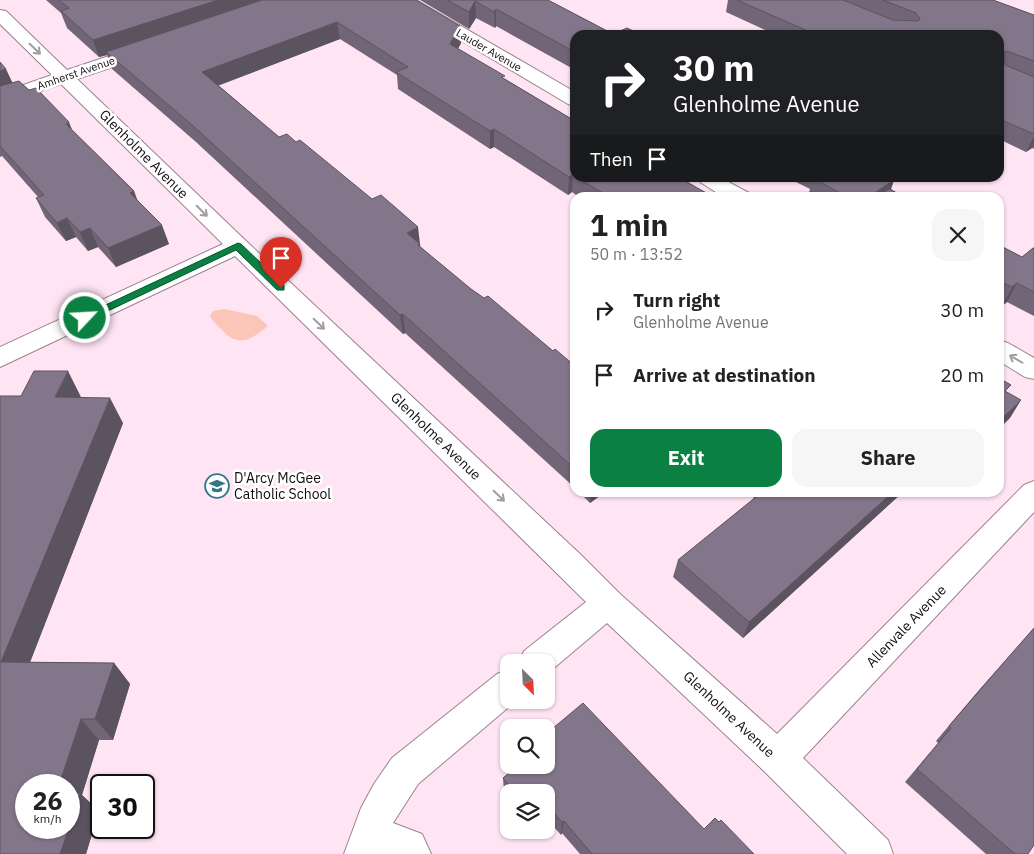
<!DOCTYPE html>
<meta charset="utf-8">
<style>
body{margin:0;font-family:"IBM Plex Sans",sans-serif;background:#f6f6f6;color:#222;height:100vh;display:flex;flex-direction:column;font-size:19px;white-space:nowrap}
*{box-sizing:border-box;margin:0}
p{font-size:16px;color:#767676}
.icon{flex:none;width:28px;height:28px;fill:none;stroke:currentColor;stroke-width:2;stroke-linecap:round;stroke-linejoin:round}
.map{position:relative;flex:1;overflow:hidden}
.details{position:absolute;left:570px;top:192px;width:434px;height:305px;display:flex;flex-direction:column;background:#fff;border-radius:15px;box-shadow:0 1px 4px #0004}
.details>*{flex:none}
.hud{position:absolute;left:570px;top:30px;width:434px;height:152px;border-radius:15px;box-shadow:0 1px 4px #0004;background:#202124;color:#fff;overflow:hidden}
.needle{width:32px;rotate:156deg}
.fabs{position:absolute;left:500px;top:654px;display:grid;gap:10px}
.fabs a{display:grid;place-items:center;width:55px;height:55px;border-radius:10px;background:#fff;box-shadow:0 1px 4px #0004;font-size:25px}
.speed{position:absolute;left:15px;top:774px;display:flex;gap:10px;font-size:25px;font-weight:700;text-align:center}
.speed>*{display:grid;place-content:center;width:65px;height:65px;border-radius:50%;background:#fff;box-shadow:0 1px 4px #0004;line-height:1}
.speed small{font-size:12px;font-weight:400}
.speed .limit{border:2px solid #111;border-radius:8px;background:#fff;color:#111}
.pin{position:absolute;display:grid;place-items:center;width:42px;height:42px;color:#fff;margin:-51px -21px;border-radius:50% 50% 50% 0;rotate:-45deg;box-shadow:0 0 5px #0007}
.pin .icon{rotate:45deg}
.me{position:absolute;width:55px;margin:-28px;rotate:65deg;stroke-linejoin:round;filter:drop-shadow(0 0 4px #0008)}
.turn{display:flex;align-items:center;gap:18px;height:105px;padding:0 20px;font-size:22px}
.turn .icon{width:65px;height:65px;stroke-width:2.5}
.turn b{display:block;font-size:35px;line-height:42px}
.then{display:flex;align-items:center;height:48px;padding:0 20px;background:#0003;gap:10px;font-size:19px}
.round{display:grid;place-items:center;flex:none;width:52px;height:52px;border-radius:15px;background:#f6f6f6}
.summary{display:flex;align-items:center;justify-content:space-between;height:85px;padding:0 20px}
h1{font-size:30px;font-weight:700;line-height:38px}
.button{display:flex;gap:10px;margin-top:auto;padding:10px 20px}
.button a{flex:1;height:58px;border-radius:15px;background:#0b8043;color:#fff;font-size:20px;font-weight:700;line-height:58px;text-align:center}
.button a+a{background:#f6f6f6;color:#222}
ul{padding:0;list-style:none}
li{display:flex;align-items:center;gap:15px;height:65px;padding:0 20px}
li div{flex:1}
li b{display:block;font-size:19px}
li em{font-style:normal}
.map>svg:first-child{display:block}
.green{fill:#fbc5b7}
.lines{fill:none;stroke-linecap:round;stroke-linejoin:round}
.minor-casing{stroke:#9b8391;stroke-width:2}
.minor{fill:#fff;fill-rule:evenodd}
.wall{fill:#726577}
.shaded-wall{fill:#5c5361}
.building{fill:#84768a;stroke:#5c5361}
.oneway{stroke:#a19d9f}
.route{fill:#0b8043;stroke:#07532c}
.labels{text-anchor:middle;stroke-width:5;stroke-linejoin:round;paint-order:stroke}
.far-street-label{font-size:11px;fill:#140b10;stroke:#fff}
.street-label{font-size:14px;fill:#140b10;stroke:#fff}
.poi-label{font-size:14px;fill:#140b10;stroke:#fff;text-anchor:start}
</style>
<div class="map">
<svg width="1034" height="854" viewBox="0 0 1034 854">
<rect width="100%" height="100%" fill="#ffe4f4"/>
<!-- green -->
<path class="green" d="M 224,309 L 257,316 L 268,326 C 252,339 239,348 223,331 C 218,326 213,322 210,316 L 213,311 Z"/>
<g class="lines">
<!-- minor casing -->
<g class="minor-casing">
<path id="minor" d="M 396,0 L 416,0 L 575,92 L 575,106 L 568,104 L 398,3 Z
M 0,10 L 6,11 L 67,70 L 139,46 L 145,45 L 151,46 L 154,50 L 151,54 L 77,79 L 246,241 L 580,554 L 619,593 L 777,734 L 1024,485 L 1034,481 L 1034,512 L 803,758 L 888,840 L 893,854 L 847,854 L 765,772 L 607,623 L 548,673 L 546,674 L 546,662 L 519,662 L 524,651 L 586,602 L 235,256 L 0,367 L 0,347 L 223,244 L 61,84 L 0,105 L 0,93 L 52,75 L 0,24 Z
M 697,178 L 721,178 L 749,193 L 751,198 L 725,198 L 700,182 Z
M 999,340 L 1008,343 L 1034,358 L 1034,379 L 1025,377 L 999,361 Z
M 509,669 L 509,700 L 517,700 L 418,784 L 393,823 L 422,834 L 431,854 L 344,854 L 361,808 L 374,784 L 392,758 L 497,674 Z"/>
</g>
<!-- minor -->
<use href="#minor" class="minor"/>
</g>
<!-- wall -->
<path class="wall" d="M 46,0 L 416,0 L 461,43 L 458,49 L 505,79 L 575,121 L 575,178 L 680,178 L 715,198 L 580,198 L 572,192 L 568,195 L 494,147 L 490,149 L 398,89 L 397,75 L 340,39 L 218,85 L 279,137 L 420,244 L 420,247 L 471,289 L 553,351 L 575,366 L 575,488 L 405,333 L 403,334 L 196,142 L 112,69 L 107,55 L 99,57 L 67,28 L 61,13 Z
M 420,0 L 548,0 L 613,34 L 642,35 L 575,35 L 575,70 L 496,26 L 495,28 L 476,18 L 469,29 Z
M 728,0 L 993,0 L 1034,15 L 1034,149 L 1032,148 L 1026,152 L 999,139 L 999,35 L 776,35 L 726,12 Z
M 0,62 L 12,83 L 72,130 L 134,191 L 137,199 L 169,244 L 116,267 L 98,247 L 88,251 L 76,237 L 66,241 L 45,217 L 36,198 L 38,197 L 2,156 L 0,157 Z
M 788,178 L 889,178 L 894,180 L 891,189 L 906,198 L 811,198 L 808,196 L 810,189 Z
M 999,245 L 1022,257 L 1034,248 L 1034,316 L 1007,302 L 1002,306 L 999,304 Z
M 0,396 L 81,397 L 123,423 L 30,662 L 114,663 L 130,684 L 113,740 L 99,740 L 82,795 L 99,811 L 86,854 L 0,854 Z
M 579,492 L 605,492 L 590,503 Z
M 755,492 L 903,492 L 743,638 L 673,577 L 678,560 L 753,500 Z
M 1034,628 L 1028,854 L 986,854 L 905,782 L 938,743 L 936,741 L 979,690 Z
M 511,765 L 704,829 L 719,822 L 754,854 L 580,854 L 562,833 L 561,835 L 546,818 L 546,792 L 509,792 L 509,798 L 504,792 L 503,778 L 511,772 Z"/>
<!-- shaded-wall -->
<path class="shaded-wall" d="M 218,0 L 272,0 L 106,52 L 107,55 L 99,57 L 93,40 Z
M 475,1 L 476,18 L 469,29 L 469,12 Z
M 496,9 L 496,26 L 495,28 L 494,12 Z
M 337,22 L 340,39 L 207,90 L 202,72 Z
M 460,26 L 461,43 L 451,61 L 450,44 Z
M 6,69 L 14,86 L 0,91 L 0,71 Z
M 69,122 L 76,140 L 66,124 Z
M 494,129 L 494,147 L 490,149 L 490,131 Z
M 1034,136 L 1034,144 L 1032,148 L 1026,152 Z
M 573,174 L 572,192 L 568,195 L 569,177 Z
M 894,180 L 888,198 L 867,198 Z
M 134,191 L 140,210 L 130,193 Z
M 67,218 L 76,237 L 66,241 L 57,223 Z
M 162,225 L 169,244 L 116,267 L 108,248 Z
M 418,227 L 420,244 L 422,263 L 407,233 Z
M 90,228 L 98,247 L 88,251 L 80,232 Z
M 1017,283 L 1007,302 L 1002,306 L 1012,287 Z
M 403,314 L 405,333 L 403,334 L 400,315 Z
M 68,371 L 81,397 L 55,397 Z
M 110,398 L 123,423 L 22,683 L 1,662 Z
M 1021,400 L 1010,418 L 999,429 L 999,421 Z
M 591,492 L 605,492 L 590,503 Z
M 893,492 L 903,492 L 743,638 L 749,622 Z
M 114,663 L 130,684 L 113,740 L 95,719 Z
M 81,719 L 99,740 L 82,795 L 99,811 L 86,854 L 60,854 L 69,805 L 69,785 L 59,785 Z
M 564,821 L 562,833 L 561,835 L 562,822 Z"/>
<!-- building -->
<path class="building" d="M 59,0 L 218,0 L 93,40 L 61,11 L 69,8 Z
M 262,0 L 416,0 L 460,26 L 450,44 L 505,76 L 501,77 L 575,121 L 575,175 L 573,174 L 569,177 L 494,129 L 490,131 L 396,72 L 408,67 L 337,22 L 202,72 L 279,137 L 287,134 L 296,142 L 300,140 L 372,199 L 381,195 L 418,227 L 407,233 L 420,244 L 418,245 L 471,289 L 484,298 L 488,296 L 553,351 L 555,349 L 575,366 L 575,469 L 403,314 L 400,315 L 191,124 L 106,52 Z
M 447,0 L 548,0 L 613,34 L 627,28 L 642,35 L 575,35 L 575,52 L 496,9 L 494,12 L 475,1 L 469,12 Z
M 737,0 L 843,0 L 893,20 L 918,21 L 920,19 L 916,13 L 883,0 L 993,0 L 1034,15 L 1034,61 L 1007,51 L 1004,52 L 1005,65 L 1034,77 L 1034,134 L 999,119 L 999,35 L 817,35 Z
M 0,62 L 6,69 L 0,71 Z
M 19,81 L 29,90 L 36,88 L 69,122 L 66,124 L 134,191 L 130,193 L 162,225 L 108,248 L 90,228 L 80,232 L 67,218 L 57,223 L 36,198 L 44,195 L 0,146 L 0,86 Z
M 578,178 L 680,178 L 715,198 L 623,198 L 616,195 L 611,198 Z
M 813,178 L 889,178 L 894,180 L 867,198 L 849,198 Z
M 889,189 L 906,198 L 875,198 Z
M 999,245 L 1022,257 L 1033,248 L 1034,248 L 1034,292 L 1017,283 L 1012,287 L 999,281 Z
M 34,371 L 68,371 L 55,397 L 110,398 L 1,662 L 114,663 L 95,719 L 81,719 L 59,785 L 26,785 L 26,828 L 69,828 L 60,854 L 0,854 L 0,396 L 21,396 Z
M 999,378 L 1011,385 L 1005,391 L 1021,400 L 999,421 Z
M 762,492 L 893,492 L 749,622 L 678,560 Z
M 1034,628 L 1034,845 L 1028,854 L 1015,854 L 917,769 L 951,728 L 949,726 L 993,675 Z
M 583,703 L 704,829 L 715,818 L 719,822 L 721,820 L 754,854 L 592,854 L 564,821 L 562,822 L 546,804 L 546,792 L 515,792 L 503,778 L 514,769 L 511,765 L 546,765 L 546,734 Z
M 69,793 L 80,793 L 69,827 Z"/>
<!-- one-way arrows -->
<defs><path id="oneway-shaft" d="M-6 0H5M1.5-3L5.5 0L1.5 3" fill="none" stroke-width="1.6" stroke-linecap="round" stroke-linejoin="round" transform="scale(1.25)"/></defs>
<g class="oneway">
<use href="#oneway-shaft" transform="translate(35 49) rotate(44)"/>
<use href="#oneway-shaft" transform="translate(202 211) rotate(45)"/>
<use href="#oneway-shaft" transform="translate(319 324) rotate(44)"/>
<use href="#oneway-shaft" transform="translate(1016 359) rotate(-150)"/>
<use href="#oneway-shaft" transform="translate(499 496) rotate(44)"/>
</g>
<!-- route -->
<path class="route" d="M 238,243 L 241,244 L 284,285 L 284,290 L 277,290 L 236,250 L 89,320 L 82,320 L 80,318 L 82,316 Z"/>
<!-- icons -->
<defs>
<g id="school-ring" transform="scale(1.25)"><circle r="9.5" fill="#fff" stroke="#337886" stroke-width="1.5"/><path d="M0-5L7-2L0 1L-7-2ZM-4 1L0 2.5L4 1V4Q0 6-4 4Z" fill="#337886"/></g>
</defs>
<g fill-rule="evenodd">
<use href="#school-ring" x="217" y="486"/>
</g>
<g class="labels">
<!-- far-street labels -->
<g class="far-street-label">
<text transform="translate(489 50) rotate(30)" y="4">Lauder Avenue</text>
<text transform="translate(76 73) rotate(-19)" y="4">Amherst Avenue</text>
</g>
<!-- street labels -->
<g class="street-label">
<text transform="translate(144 154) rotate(45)" y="5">Glenholme Avenue</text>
<text transform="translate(436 436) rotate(44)" y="5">Glenholme Avenue</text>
<text transform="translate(906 626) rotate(-46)" y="5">Allenvale Avenue</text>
<text transform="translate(729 714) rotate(43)" y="5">Glenholme Avenue</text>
</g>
<!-- poi labels -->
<g class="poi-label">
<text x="234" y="483">D'Arcy McGee<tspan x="234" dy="16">Catholic School</tspan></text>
</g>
</g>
</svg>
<div class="fabs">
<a><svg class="needle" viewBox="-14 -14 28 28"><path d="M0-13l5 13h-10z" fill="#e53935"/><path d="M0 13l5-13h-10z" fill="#767676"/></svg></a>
<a><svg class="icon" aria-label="search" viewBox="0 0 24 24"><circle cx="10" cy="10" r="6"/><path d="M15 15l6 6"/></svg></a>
<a><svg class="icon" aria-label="layers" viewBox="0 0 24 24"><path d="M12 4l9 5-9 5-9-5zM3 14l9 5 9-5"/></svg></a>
</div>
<div class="speed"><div>26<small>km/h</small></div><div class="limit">30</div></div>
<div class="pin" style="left:281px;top:288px;background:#d93025"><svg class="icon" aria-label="arrive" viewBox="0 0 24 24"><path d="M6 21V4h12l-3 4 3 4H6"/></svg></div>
<svg class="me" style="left:85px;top:318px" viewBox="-20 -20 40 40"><circle r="17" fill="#0b8043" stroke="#fff" stroke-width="3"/><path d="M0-11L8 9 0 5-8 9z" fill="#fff"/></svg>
<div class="hud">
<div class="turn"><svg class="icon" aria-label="right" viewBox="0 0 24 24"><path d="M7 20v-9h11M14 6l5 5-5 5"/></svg><div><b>30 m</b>Glenholme Avenue</div></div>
<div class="then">Then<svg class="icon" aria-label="arrive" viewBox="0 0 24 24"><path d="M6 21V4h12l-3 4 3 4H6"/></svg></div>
</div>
<section class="details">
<div class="summary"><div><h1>1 min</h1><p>50 m · 13:52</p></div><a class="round"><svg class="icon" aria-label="close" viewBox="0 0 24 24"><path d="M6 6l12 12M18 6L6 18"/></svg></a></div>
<ul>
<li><svg class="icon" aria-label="right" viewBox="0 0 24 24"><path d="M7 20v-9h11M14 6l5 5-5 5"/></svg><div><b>Turn right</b><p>Glenholme Avenue</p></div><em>30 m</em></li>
<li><svg class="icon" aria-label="arrive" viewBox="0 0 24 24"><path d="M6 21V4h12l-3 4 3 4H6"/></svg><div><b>Arrive at destination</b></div><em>20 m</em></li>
</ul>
<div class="button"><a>Exit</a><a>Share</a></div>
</section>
</div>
